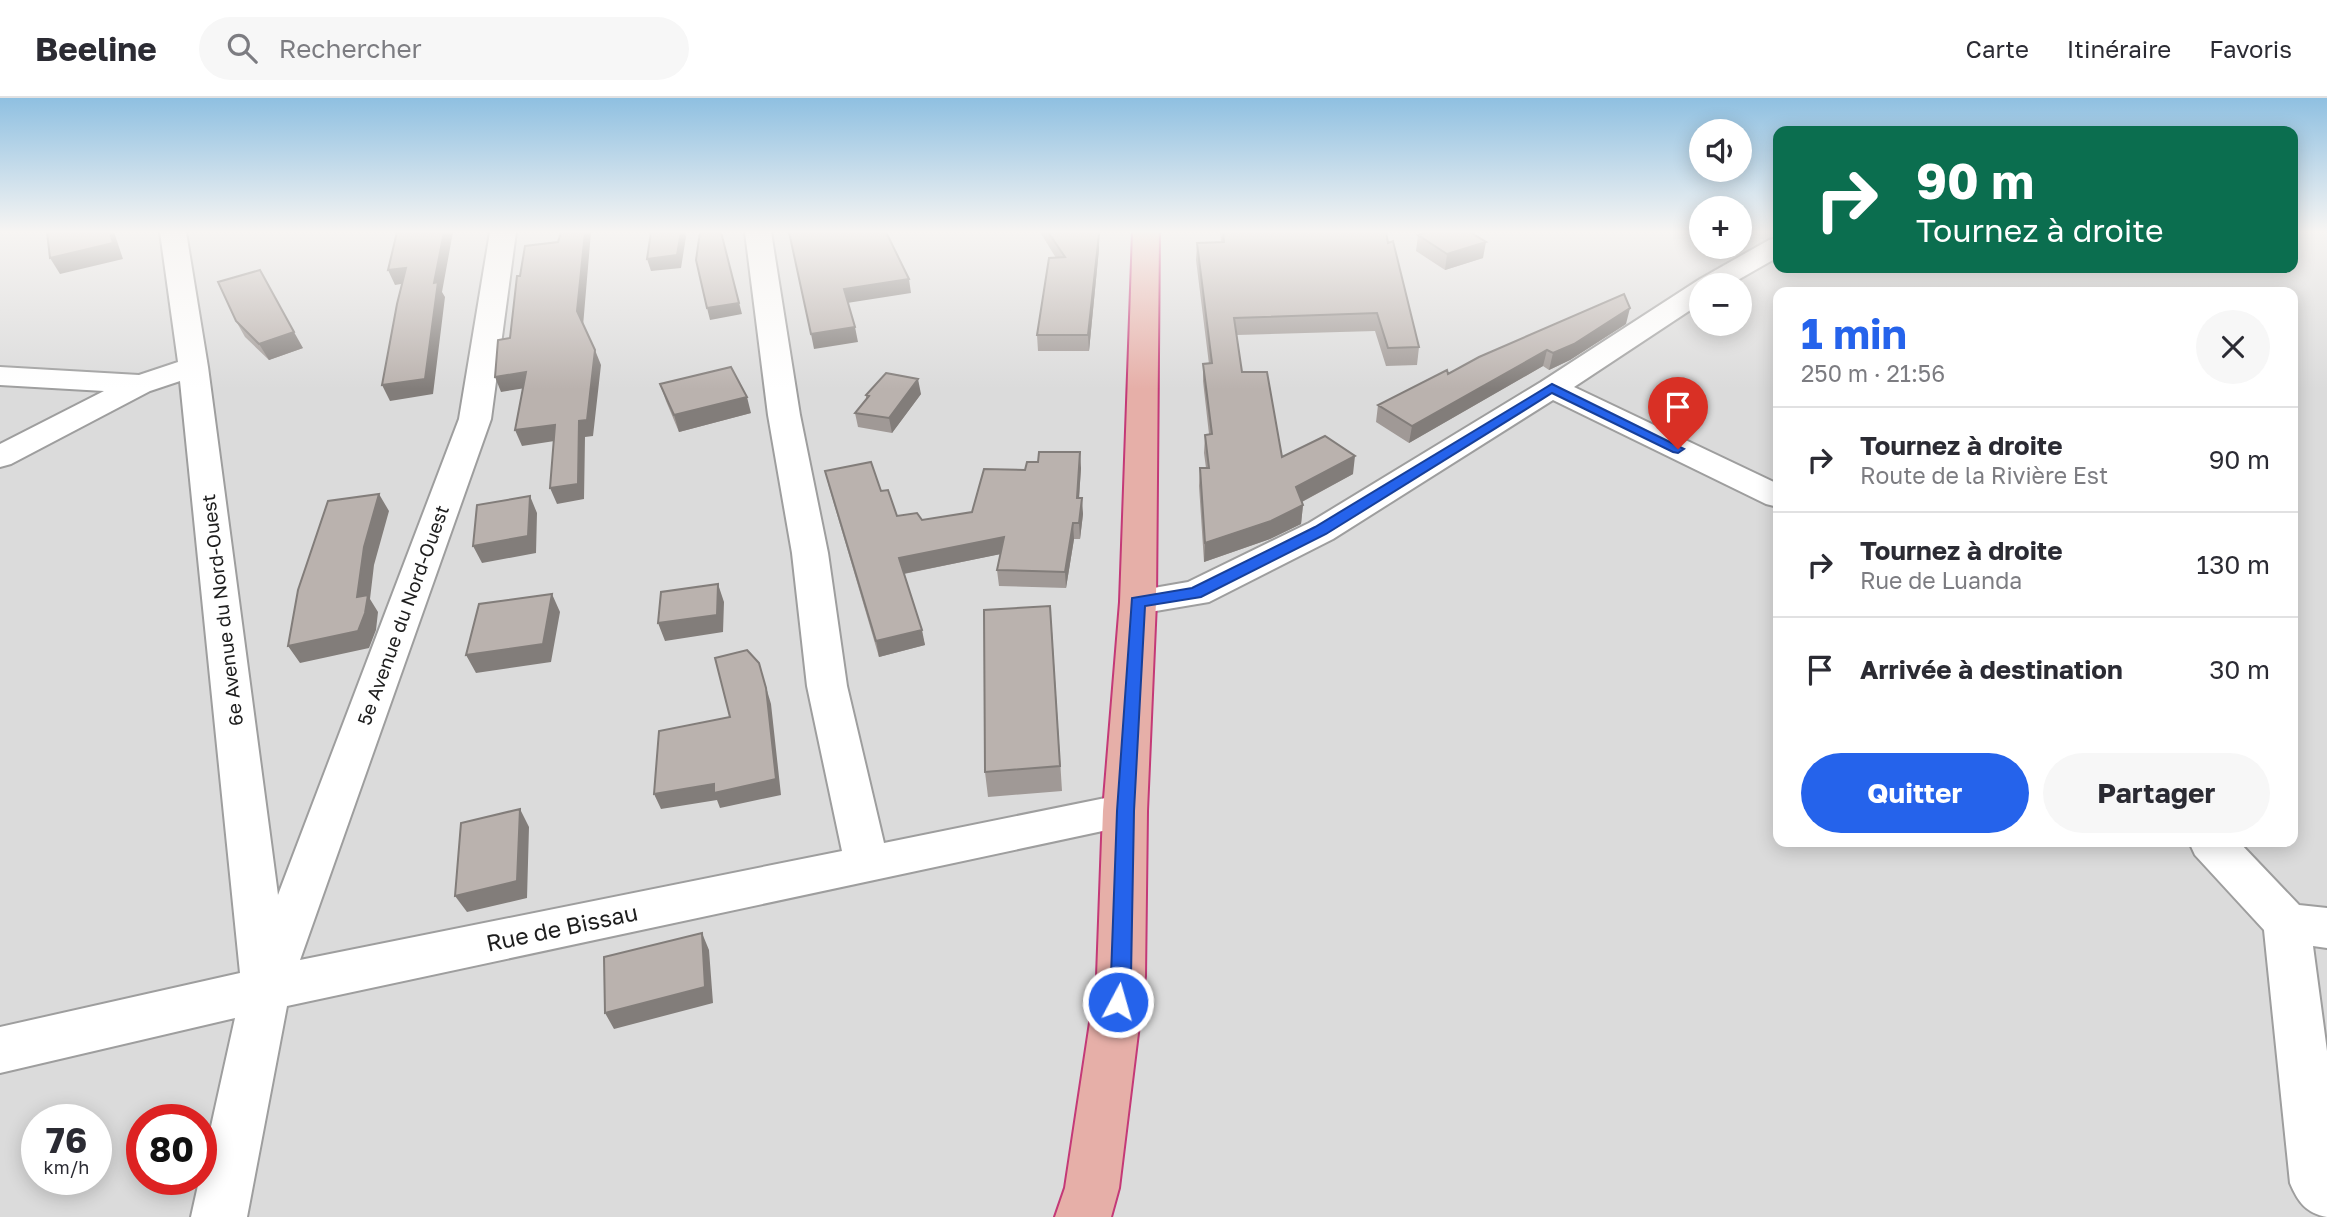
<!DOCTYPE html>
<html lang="fr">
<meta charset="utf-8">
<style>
body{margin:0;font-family:"Golos Text",sans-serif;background:#f7f7f7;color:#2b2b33;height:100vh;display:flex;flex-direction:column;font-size:26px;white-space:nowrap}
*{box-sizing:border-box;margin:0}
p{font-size:23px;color:#7c7c81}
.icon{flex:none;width:38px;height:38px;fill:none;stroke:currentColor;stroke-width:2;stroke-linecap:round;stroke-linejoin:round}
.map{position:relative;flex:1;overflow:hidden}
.details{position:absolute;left:1773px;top:189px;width:525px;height:560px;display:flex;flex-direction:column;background:#fff;border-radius:14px;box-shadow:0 4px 18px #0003}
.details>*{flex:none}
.top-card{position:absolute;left:1773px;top:28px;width:525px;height:147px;border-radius:14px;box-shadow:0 4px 18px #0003;background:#0b6e4f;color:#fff;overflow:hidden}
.fabs{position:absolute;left:1689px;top:21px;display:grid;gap:14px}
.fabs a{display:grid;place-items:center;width:63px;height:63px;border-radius:50%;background:#fff;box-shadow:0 4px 18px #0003;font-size:35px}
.speed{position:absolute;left:21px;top:1006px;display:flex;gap:14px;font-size:35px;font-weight:700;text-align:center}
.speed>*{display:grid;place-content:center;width:91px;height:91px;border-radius:50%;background:#fff;box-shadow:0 4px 18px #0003;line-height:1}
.speed small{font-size:18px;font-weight:400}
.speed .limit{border:10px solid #d22;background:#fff;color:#111}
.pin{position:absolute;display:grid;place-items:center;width:60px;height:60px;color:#fff;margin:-72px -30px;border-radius:50% 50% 50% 0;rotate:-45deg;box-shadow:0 0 7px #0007}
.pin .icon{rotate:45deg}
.me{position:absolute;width:77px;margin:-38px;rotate:6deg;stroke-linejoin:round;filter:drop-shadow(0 0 5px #0008)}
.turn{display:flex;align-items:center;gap:24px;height:147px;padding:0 28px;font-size:32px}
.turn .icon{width:91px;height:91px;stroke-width:2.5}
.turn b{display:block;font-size:49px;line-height:60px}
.round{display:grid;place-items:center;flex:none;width:74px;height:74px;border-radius:37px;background:#f7f7f7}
.overview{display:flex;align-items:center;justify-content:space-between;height:119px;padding:0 28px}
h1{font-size:42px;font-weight:700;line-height:52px;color:#2563eb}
.action{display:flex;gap:14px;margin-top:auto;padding:14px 28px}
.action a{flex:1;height:80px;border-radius:42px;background:#2563eb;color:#fff;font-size:28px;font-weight:700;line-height:80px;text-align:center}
.action a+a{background:#f7f7f7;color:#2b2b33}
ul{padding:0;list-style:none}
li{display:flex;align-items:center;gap:21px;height:105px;padding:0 28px;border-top:2px solid #e1e1e2}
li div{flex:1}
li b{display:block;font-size:26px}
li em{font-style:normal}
header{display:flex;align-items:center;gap:42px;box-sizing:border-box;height:98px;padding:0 35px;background:#fff;border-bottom:2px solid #e1e1e2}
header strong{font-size:33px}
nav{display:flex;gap:38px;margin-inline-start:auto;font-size:24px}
.search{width:490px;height:63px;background:#f7f7f7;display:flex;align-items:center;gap:18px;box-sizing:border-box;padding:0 24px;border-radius:38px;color:#7c7c81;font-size:26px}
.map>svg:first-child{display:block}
.residential{fill:#dbdbdb;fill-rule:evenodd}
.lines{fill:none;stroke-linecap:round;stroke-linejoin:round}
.minor-casing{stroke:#9e9e9e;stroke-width:4}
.trunk-casing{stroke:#c43977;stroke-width:4}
.minor{fill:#fff;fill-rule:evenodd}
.trunk{fill:#e6afa8;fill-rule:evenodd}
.wall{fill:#a09996}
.shaded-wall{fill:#827d7a}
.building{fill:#bab2ae;stroke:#827d7a;stroke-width:2}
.route{fill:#2563eb;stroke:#184099;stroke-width:2}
.labels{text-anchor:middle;stroke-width:7;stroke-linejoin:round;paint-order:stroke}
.street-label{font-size:19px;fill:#1d1d1d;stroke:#fff}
.near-street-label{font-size:23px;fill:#1d1d1d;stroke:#fff}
</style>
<header>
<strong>Beeline</strong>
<div class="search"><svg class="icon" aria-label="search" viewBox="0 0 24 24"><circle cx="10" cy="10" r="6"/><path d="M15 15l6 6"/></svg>Rechercher</div>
<nav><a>Carte</a><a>Itinéraire</a><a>Favoris</a></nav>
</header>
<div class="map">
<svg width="2327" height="1119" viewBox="0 0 2327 1119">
<rect width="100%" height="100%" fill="#ede9e5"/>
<!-- residential -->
<path class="residential" d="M 0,134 L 1701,134 L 1701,149 L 1740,149 L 1740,134 L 1778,134 L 1778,170 L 2292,170 L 2293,134 L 2327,134 L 2327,1119 L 0,1119 ZM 1701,187 L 1740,187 L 1740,226 L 1701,226 ZM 1778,194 L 2292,194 L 2292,744 L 1778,744 ZM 37,1022 L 96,1022 L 96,1082 L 37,1082 ZM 142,1022 L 201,1022 L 201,1082 L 142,1082 Z"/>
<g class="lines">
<!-- minor casing -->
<g class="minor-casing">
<path id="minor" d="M 160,134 L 186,134 L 208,269 L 278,797 L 459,321 L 490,134 L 516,134 L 491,321 L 300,862 L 842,753 L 807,588 L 792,455 L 768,317 L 745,134 L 771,134 L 800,317 L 828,455 L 847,588 L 884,745 L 1125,696 L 1140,701 L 1147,713 L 1140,725 L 287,908 L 247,1119 L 191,1119 L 235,920 L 0,975 L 0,929 L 240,875 L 180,283 L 150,293 L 11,366 L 0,369 L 0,346 L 104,293 L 0,287 L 0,269 L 139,277 L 178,264 Z
M 1778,140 L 1778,159 L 1729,187 L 1701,187 L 1701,205 L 1574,289 L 1778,386 L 1778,409 L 1766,406 L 1553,302 L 1333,441 L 1209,504 L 1138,516 L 1125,513 L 1120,504 L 1125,495 L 1188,484 L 1309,425 L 1541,284 L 1700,181 L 1769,142 Z
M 2189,744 L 2239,744 L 2299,807 L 2327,810 L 2327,850 L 2313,848 L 2327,953 L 2327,1119 C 2306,1115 2298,1104 2290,1085 L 2264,832 L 2195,757 Z"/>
</g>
<!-- trunk casing -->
<g class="trunk-casing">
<path id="trunk" d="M 1133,134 L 1159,134 L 1156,504 L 1147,713 L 1145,878 L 1119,1090 L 1111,1119 L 1055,1119 L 1065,1090 L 1097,878 L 1103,713 L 1120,504 Z"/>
</g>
<!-- minor -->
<use href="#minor" class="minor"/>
<!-- trunk -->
<use href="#trunk" class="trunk"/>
</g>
<!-- wall -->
<path class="wall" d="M 1040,134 L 1098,134 L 1099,151 L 1089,253 L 1038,253 L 1037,237 L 1056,160 Z
M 1220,134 L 1386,134 L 1419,249 L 1417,267 L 1386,268 L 1375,233 L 1237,237 L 1242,274 L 1282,359 L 1353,376 L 1302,404 L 1303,407 L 1301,426 L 1270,441 L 1204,464 L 1199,388 L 1200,370 L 1206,370 L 1204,355 L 1205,337 L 1209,336 L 1203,283 L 1203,266 L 1209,266 L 1196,162 L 1197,145 L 1221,144 Z
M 1418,137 L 1483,160 L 1445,172 L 1416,153 Z
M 236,223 L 303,250 L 269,262 L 245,239 Z
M 1626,226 L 1570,262 L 1549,272 L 1543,268 L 1409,345 L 1376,324 L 1378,307 L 1448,276 Z
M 660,286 L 751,315 L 679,334 L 666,303 Z
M 921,296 L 892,335 L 858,329 L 855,315 L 866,301 L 866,297 Z
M 1081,370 L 1079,400 L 1083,416 L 1080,441 L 1074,441 L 1066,490 L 999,488 L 997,472 L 1000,456 L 904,476 L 925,547 L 879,559 L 829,389 L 825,373 L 881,393 L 897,418 L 922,422 L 972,414 L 1025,372 Z
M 1052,533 L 1062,693 L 988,699 L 985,674 Z"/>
<!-- shaded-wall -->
<path class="shaded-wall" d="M 110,134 L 114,134 L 123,161 L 60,176 L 50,160 Z
M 444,134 L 453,134 L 442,194 L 445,199 L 433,296 L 390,303 L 382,287 L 434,185 Z
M 585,134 L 591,134 L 583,228 L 577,213 Z
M 681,134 L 685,134 L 686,139 L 681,170 L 651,173 L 647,161 Z
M 721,134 L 742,216 L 710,222 L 707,210 Z
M 1099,136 L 1099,151 L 1089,253 L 1088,237 Z
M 1486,144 L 1483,160 L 1445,172 L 1447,156 Z
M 406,170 L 413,184 L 395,187 L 388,172 Z
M 909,181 L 911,195 L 847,205 L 844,191 Z
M 1630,210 L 1626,226 L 1570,262 L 1549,272 L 1553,255 Z
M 855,229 L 858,244 L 814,251 L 811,236 Z
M 294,234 L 303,250 L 269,262 L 259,246 Z
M 595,252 L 601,267 L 593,338 L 585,339 L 584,401 L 557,406 L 550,390 Z
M 1547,252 L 1543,268 L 1409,345 L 1412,328 Z
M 526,274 L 532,289 L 501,294 L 495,279 Z
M 918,281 L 921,296 L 892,335 L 889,320 Z
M 747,299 L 751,315 L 679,334 L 674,317 Z
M 555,327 L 561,342 L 522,348 L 515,332 Z
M 1080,354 L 1081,370 L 1078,415 L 1077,400 Z
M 1355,358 L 1353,376 L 1294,408 L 1296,389 Z
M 379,396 L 389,413 L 374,467 L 370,501 L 378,514 L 376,532 L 369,550 L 300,565 L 288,548 L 357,499 L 364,449 Z
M 530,398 L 537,415 L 536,455 L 482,465 L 473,448 Z
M 1082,400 L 1083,416 L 1080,441 L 1079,425 Z
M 1303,407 L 1301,426 L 1270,441 L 1204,464 L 1205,445 Z
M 1073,425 L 1074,441 L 1066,490 L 1065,474 Z
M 1004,439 L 1006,455 L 902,476 L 899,460 Z
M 718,486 L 724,504 L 723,534 L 665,543 L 658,525 Z
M 552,496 L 560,514 L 551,564 L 476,575 L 466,557 Z
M 922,532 L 925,547 L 879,559 L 876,543 Z
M 759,565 L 771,606 L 781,697 L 720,710 L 717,702 L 661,711 L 654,696 L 714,686 Z
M 520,711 L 529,729 L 527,800 L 467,814 L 455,798 Z
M 702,835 L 709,852 L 713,905 L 614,931 L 605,915 Z"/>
<!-- building -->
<path class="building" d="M 47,134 L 110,134 L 113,145 L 50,160 Z
M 397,134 L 444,134 L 434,185 L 438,184 L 425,281 L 382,287 L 397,206 L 406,170 L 388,172 Z
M 561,134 L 585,134 L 577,213 L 595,252 L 587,322 L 579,323 L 578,386 L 550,390 L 555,327 L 515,332 L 526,274 L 495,279 L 498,242 L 510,240 L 517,178 L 520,178 L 525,148 L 558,144 Z
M 651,134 L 681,134 L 677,157 L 647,161 Z
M 700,134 L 721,134 L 739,205 L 707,210 L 696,162 Z
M 789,134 L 886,134 L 909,181 L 844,191 L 855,229 L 811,236 Z
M 1048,134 L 1098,134 L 1099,136 L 1088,237 L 1037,237 L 1049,160 L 1065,159 Z
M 1223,134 L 1386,134 L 1388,145 L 1393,143 L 1419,249 L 1388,250 L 1377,215 L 1234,220 L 1242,274 L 1267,274 L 1282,359 L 1325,338 L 1355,358 L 1296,389 L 1303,407 L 1271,423 L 1205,445 L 1200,370 L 1209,370 L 1205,337 L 1212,336 L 1203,266 L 1212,265 L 1197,145 L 1224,144 Z
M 1428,134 L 1470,134 L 1486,144 L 1447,156 L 1418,137 Z
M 260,172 L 294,234 L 259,246 L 236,223 L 218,184 Z
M 1624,196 L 1630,210 L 1574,246 L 1553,255 L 1547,252 L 1412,328 L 1378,307 L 1447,272 L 1448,276 L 1479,259 Z
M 731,269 L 747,299 L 674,317 L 660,286 Z
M 886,275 L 918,281 L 889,320 L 855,315 L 869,298 L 866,297 Z
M 1039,354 L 1080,354 L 1077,400 L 1082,400 L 1079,425 L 1073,425 L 1065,474 L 997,472 L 1004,439 L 899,460 L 922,532 L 876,543 L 825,373 L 871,364 L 881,393 L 888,392 L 897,418 L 917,415 L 922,422 L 972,414 L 984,371 L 1025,372 L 1027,364 L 1038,364 Z
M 379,396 L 364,449 L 357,499 L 368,497 L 365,515 L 358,533 L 288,548 L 298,492 L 328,403 Z
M 530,398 L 528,438 L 473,448 L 477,407 Z
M 718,486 L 717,517 L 658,525 L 661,494 Z
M 552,496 L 543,546 L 466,557 L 479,506 Z
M 1050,508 L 1060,668 L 985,674 L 984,512 Z
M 747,552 L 759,565 L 766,590 L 776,681 L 714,695 L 714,686 L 654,696 L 659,633 L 730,619 L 715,560 Z
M 520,711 L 517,783 L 455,798 L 461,725 Z
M 702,835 L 705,889 L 605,915 L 604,859 Z"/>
<!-- sky -->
<linearGradient id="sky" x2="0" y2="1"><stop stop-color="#8fc0e1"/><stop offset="0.46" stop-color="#f7f5f3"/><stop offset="1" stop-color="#f7f5f3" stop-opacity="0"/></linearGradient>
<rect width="2327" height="291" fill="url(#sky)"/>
<!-- route -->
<path class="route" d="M 1552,286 L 1684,351 L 1678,355 L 1673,354 L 1552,295 L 1326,436 L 1201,499 L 1145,508 L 1134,713 L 1131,878 L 1125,911 L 1118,913 L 1110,911 L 1107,904 L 1111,878 L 1117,713 L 1132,500 L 1192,490 L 1315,429 Z"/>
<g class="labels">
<!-- street labels -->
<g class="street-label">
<text transform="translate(222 512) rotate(-97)" y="7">6e Avenue du Nord-Ouest</text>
<text transform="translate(403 517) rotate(-70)" y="7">5e Avenue du Nord-Ouest</text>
</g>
<!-- near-street labels -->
<g class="near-street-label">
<text transform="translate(562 830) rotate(-12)" y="8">Rue de Bissau</text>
</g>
</g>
</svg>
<div class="fabs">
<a><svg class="icon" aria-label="sound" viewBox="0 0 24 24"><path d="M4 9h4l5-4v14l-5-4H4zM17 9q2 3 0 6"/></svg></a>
<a>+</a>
<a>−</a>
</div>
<div class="speed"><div>76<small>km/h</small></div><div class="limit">80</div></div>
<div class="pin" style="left:1678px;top:351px;background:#d93025"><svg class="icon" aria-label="arrive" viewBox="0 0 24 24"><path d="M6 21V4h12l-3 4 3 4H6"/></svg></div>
<svg class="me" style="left:1118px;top:904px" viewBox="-20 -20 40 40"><circle r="17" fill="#2563eb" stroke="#fff" stroke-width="3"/><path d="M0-11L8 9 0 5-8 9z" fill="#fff"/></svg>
<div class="top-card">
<div class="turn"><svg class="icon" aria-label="right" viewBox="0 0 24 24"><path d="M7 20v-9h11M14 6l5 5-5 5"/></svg><div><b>90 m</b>Tournez à droite</div></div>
</div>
<section class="details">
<div class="overview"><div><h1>1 min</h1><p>250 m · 21:56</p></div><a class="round"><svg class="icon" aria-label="close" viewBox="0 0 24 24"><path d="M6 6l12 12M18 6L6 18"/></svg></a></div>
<ul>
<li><svg class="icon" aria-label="right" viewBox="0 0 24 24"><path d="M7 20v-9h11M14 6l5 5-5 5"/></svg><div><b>Tournez à droite</b><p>Route de la Rivière Est</p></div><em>90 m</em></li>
<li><svg class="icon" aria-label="right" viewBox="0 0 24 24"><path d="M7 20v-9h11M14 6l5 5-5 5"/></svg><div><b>Tournez à droite</b><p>Rue de Luanda</p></div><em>130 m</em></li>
<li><svg class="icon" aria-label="arrive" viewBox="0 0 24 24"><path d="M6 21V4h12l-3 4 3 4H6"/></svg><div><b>Arrivée à destination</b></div><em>30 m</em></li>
</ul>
<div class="action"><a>Quitter</a><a>Partager</a></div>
</section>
</div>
